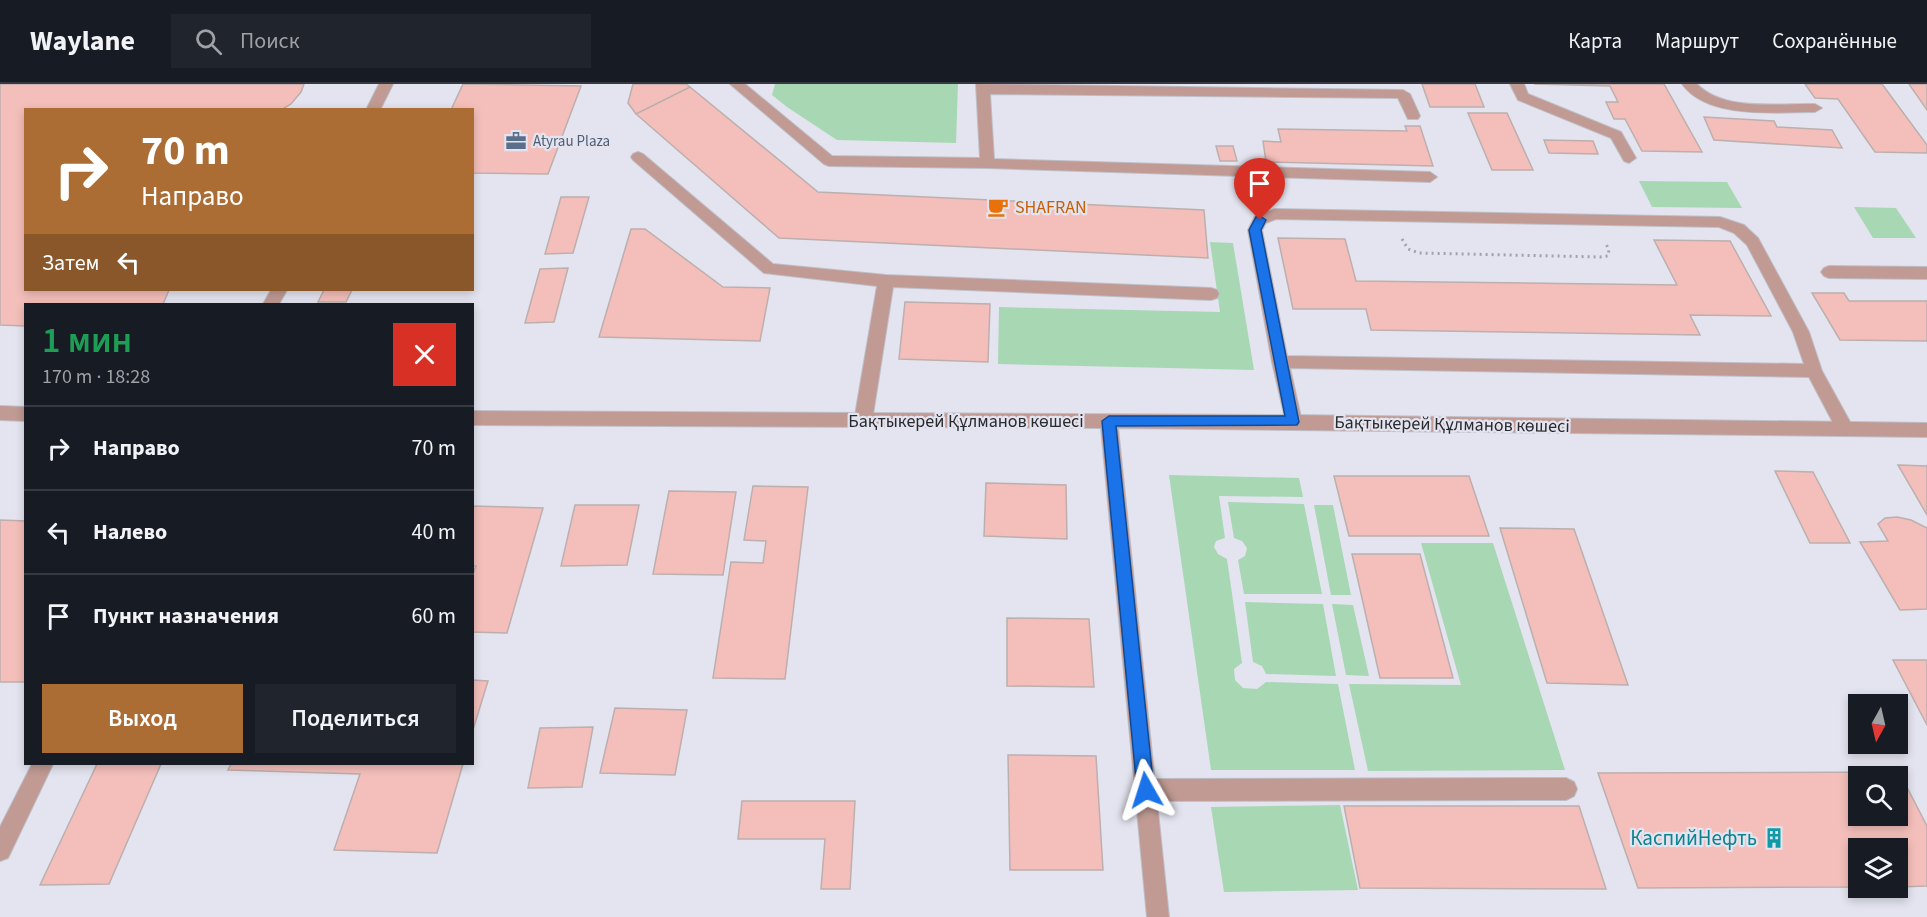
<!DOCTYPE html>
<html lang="ru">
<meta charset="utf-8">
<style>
body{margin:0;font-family:"Source Sans 3",sans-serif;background:#20242c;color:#f1f3f6;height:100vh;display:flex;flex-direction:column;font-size:22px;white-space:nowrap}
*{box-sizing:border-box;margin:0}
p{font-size:20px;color:#9ea1a6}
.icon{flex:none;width:33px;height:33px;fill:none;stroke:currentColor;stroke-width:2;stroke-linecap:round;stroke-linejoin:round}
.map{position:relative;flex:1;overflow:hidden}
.side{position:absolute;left:24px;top:219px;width:450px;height:462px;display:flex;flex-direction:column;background:#171b24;border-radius:0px;box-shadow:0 3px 9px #0003}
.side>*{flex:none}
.top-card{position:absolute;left:24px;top:24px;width:450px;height:183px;border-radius:0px;box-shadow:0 3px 9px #0003;background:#ac6d34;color:#fff;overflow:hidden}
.needle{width:39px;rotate:188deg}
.tools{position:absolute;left:1848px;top:610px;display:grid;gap:12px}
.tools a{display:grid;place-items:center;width:60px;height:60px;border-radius:0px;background:#171b24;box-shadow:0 3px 9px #0003;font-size:30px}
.pin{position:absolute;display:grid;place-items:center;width:51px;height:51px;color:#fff;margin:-62px -26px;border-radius:50% 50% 50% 0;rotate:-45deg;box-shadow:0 0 6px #0007}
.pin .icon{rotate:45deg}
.me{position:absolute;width:66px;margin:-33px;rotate:354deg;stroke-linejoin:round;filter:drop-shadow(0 0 4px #0008)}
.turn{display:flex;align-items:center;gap:21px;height:126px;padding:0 18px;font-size:27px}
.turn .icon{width:78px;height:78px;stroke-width:2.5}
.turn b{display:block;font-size:42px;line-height:51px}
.then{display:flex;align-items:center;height:57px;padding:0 18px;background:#0003;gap:12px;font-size:22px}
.round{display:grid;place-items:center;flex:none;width:63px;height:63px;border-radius:0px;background:#20242c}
.head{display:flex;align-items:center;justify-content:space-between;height:102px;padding:0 18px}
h1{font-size:36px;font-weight:600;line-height:45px;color:#1e9e55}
.cta{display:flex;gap:12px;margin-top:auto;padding:12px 18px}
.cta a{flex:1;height:69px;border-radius:0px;background:#ac6d34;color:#fff;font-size:24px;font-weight:600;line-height:69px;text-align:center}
.cta a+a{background:#20242c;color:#f1f3f6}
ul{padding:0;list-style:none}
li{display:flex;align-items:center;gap:18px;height:84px;padding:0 18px;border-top:2px solid #363941}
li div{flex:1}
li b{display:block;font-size:22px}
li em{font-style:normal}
header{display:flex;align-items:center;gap:36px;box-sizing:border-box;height:84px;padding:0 30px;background:#171b24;border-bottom:2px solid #363941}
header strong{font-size:28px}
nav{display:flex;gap:33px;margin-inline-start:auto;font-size:21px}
.search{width:420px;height:54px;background:#20242c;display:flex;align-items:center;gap:15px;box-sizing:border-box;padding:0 21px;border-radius:0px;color:#9ea1a6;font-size:22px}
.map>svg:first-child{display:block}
.green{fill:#a8d7b4}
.building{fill:#f4bfbb;stroke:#bcafae;stroke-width:1.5;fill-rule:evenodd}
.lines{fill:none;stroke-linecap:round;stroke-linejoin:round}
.lane-casing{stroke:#bebfc8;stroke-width:2}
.street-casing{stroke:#bebfc8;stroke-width:2}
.path{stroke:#a1a2ab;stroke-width:3;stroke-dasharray:2 4;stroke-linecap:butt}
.lane{fill:#c09a93;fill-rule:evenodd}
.street{fill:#c09a93;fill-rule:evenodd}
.route{fill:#1a73e8;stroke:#114b97;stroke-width:1.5}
.labels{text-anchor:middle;stroke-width:4.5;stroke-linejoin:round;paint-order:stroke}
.far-service-label{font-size:15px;fill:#4e5e75;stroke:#e3e4ef;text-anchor:start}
.food-label{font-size:18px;fill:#c56008;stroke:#e3e4ef;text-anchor:start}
.street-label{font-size:18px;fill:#292a2e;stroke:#e3e4ef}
.near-culture-label{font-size:21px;fill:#0d838f;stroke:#e3e4ef;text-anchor:end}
</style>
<header>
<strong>Waylane</strong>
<div class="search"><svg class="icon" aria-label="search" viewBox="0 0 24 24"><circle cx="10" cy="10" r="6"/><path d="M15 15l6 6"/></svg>Поиск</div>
<nav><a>Карта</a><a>Маршрут</a><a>Сохранённые</a></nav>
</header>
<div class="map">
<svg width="1927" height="833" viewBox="0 0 1927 833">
<rect width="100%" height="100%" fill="#e3e4ef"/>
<!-- green -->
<path class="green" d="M 775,0 L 958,0 L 956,59 L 837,56 L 787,23 L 772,11 Z
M 1639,97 L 1727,98 L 1742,124 L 1652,123 Z
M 1854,123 L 1896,124 L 1916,154 L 1873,154 Z
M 1210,158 L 1233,159 L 1254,286 L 998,280 L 999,223 L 1220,228 Z
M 1169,391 L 1299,394 L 1303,413 L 1219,412 L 1225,454 L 1216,457 L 1214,463 L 1218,470 L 1227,475 L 1242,579 L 1234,585 L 1235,596 L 1243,604 L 1257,605 L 1266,598 L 1338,600 L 1355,686 L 1211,686 Z
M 1228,418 L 1304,420 L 1322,510 L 1244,510 L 1238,476 L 1245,472 L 1247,464 L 1242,457 L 1234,454 Z
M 1314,421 L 1333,421 L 1351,511 L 1331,511 Z
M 1421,459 L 1493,459 L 1565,686 L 1368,687 L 1349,600 L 1461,601 Z
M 1245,518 L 1323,520 L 1336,592 L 1266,590 L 1262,582 L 1253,578 Z
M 1332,520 L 1353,521 L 1369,592 L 1346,591 Z
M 1340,721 L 1358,806 L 1224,808 L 1211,723 Z"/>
<!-- building -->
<path class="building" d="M 0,0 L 304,0 L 301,8 L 291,20 L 281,26 L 26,26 L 26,206 L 169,206 L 163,220 L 26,220 L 26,242 L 0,241 Z
M 463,0 L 581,2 L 548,90 L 472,89 L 472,26 L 451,26 Z
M 633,0 L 686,0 L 690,3 L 636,30 L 628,19 Z
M 1422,0 L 1475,0 L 1484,23 L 1430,23 Z
M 1534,0 L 1664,0 L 1702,68 L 1642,67 L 1625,35 L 1614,35 L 1606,18 L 1618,18 L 1610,2 Z
M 1805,0 L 1882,0 L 1927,61 L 1927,69 L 1875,68 L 1838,15 L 1815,14 Z
M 1909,0 L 1927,0 L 1927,26 Z
M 690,3 L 818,108 L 1204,126 L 1208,174 L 779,154 L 636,30 Z
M 1468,29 L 1507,29 L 1533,86 L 1492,86 Z
M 1704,33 L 1774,37 L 1777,43 L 1832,46 L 1842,64 L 1714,56 Z
M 1405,42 L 1420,42 L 1433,82 L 1266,78 L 1263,57 L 1281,58 L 1278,45 L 1407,47 Z
M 1544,56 L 1593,57 L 1598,70 L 1549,69 Z
M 1216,62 L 1233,62 L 1237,77 L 1220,77 Z
M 561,113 L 589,113 L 573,169 L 545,170 Z
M 631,145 L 645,145 L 723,203 L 770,204 L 760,257 L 599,253 Z
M 1278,154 L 1345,155 L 1356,197 L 1677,201 L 1654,156 L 1730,157 L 1771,232 L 1690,231 L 1700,251 L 1371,246 L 1366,225 L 1293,225 Z
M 568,184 L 554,238 L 525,239 L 540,185 Z
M 324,206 L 352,206 L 346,218 L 318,218 Z
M 1812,209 L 1844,209 L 1849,217 L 1927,217 L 1927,257 L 1840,256 Z
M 905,218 L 990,220 L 988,278 L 899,275 Z
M 1898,381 L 1927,382 L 1927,431 Z
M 1775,387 L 1813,388 L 1850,459 L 1810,459 Z
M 1334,392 L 1469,392 L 1489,452 L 1349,452 Z
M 986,399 L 1066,401 L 1067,455 L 984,452 Z
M 753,402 L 808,403 L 785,595 L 713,594 L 731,478 L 763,479 L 766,457 L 744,456 Z
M 669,407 L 736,408 L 723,491 L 653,490 Z
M 575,421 L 639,421 L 627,481 L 561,482 Z
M 472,422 L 543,424 L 507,549 L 472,548 L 472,492 L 476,482 L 472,482 Z
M 1897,433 L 1911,436 L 1927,444 L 1927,525 L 1900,526 L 1860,458 L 1888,457 L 1878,440 L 1885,434 Z
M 0,436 L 26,437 L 26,598 L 0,598 Z
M 1500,444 L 1574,445 L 1628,601 L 1547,599 Z
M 1352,470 L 1420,470 L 1453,594 L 1380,594 Z
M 1007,534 L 1089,535 L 1094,603 L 1007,602 Z
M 1893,576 L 1927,576 L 1927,641 Z
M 472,596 L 488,597 L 472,649 Z
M 615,624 L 687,626 L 675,691 L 600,689 Z
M 593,643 L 582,703 L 528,704 L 540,644 Z
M 1008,671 L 1096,672 L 1103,786 L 1010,786 Z
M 97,680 L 161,680 L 109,800 L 40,801 Z
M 231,680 L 463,680 L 437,769 L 334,766 L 360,690 L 228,686 Z
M 1899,688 L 1927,742 L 1927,802 L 1898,803 L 1898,765 L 1858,765 L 1858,803 L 1638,804 L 1598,689 ZM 1858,693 L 1898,693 L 1898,732 L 1858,732 Z
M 742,717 L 855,717 L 850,805 L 821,805 L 825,755 L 738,755 Z
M 1344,722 L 1579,722 L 1606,805 L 1360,804 Z"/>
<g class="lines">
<!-- lane casing -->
<g class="lane-casing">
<path id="lane" d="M 730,0 L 745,0 L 832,72 L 980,74 L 976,0 L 1403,6 L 1410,10 L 1420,32 L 1418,35 L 1408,35 L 1398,14 L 990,10 L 994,75 L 1430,88 L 1437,93 L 1430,98 L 987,84 L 829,82 L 824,80 Z
M 1510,0 L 1524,0 L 1528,10 L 1621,48 L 1636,74 L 1629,79 L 1624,77 L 1611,54 L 1518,16 Z
M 1682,0 L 1697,0 C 1724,28 1779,19 1815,20 L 1822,24 L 1815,28 C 1776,28 1708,36 1682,0 Z
M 638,68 L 643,70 L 773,180 L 886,191 L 1211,204 L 1217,206 L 1219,210 L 1217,214 L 1211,216 L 893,203 L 872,337 L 869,342 L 863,344 L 857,342 L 854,337 L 877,202 L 764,189 L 633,76 L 631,73 L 633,70 Z
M 1275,125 L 1720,133 L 1744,141 L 1758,154 L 1809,248 L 1822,287 L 1854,345 L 1851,350 L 1845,352 L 1839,350 L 1809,293 L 1290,284 L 1302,338 L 1299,343 L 1293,345 L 1287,343 L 1272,278 L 1248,146 L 1255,132 ZM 1276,135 L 1719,143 L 1734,149 L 1747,161 L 1793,248 L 1804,280 L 1287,272 L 1262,146 L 1266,139 Z
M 1829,182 L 1927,183 L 1927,195 L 1829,194 L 1824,192 L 1821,188 L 1824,184 Z
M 1566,694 L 1574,698 L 1577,705 L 1574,712 L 1566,716 L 1146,717 L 1138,713 L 1135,706 L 1138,699 L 1146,695 Z"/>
</g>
<!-- street casing -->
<g class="street-casing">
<path id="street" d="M 379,0 L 393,0 L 380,26 L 366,26 Z
M 271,206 L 287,206 L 279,220 L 263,220 Z
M 0,322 L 26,323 L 26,337 L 0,336 Z
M 472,327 L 1293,331 L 1927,339 L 1927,353 L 1118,344 L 1169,833 L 1147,833 L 1101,344 L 472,341 Z
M 32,680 L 53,680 L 8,774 L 0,777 L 0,743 Z"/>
</g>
<!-- path -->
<path class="path" d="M 1402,155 L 1408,165 L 1419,169 L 1600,173 L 1608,172 L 1609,166 L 1606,160"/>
<!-- lane -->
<use href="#lane" class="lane"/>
<!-- street -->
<use href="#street" class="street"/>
</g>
<!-- route -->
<path class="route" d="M 1260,132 L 1266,136 L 1261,146 L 1299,338 L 1297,341 L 1116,342 L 1154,706 L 1151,711 L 1146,714 L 1140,711 L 1137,706 L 1102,337 L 1109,332 L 1285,332 L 1249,146 L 1256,133 Z"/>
<!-- icons -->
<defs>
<g id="office-bare" transform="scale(1.62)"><path d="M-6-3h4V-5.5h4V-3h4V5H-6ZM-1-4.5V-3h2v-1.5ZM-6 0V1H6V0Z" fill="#5c6f8a" stroke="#e3e4ef" stroke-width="2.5" paint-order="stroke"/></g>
<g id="cafe-bare" transform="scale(1.62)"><path d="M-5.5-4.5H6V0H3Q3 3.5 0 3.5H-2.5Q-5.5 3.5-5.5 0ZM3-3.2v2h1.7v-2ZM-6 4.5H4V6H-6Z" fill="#e8710a" stroke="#e3e4ef" stroke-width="2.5" paint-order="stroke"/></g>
<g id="building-bare" transform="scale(1.62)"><path d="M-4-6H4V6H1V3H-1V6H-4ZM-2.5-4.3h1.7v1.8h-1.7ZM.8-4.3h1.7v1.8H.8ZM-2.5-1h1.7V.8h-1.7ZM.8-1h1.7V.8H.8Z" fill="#0f9aa8" stroke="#e3e4ef" stroke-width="2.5" paint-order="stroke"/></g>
</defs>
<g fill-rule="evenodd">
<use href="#office-bare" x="516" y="57"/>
<use href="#cafe-bare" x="998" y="123"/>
<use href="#building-bare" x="1774" y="754"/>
</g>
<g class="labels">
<!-- far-service labels -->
<g class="far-service-label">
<text x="533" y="62">Atyrau Plaza</text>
</g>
<!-- food labels -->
<g class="food-label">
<text x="1015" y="129">SHAFRAN</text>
</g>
<!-- street labels -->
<g class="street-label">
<text x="966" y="343">Бақтыкерей Құлманов көшесі</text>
<text transform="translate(1452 340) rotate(1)" y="6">Бақтыкерей Құлманов көшесі</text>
</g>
<!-- near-culture labels -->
<g class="near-culture-label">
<text x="1757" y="761">КаспийНефть</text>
</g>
</g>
</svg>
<div class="tools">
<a><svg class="needle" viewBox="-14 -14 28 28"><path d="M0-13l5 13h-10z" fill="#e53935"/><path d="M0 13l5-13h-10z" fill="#9ea1a6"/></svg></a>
<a><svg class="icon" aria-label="search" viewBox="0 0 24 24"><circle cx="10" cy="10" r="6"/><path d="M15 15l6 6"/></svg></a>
<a><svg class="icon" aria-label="layers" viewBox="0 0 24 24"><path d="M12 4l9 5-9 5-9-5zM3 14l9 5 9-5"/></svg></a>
</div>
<div class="pin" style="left:1260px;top:136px;background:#d93025"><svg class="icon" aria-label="arrive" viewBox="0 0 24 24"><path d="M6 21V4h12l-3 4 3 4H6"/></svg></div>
<svg class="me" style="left:1146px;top:706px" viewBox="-20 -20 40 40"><path d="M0-17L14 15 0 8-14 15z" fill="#1a73e8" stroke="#fff" stroke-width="4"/></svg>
<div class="top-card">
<div class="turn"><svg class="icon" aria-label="right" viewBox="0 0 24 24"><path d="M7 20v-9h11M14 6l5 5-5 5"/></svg><div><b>70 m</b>Направо</div></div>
<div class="then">Затем<svg class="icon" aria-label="left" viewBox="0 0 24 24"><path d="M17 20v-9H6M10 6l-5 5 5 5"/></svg></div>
</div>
<section class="side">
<div class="head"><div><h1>1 мин</h1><p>170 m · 18:28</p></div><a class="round" style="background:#d93025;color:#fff"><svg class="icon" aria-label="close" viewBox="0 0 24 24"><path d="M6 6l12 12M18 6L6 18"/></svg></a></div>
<ul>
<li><svg class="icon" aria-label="right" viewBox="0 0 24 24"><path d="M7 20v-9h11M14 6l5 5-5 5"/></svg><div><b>Направо</b></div><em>70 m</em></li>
<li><svg class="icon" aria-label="left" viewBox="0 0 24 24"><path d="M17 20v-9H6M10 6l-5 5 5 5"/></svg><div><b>Налево</b></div><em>40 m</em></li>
<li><svg class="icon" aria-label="arrive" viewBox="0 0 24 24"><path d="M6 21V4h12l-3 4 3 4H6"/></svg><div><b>Пункт назначения</b></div><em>60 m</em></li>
</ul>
<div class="cta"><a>Выход</a><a>Поделиться</a></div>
</section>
</div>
